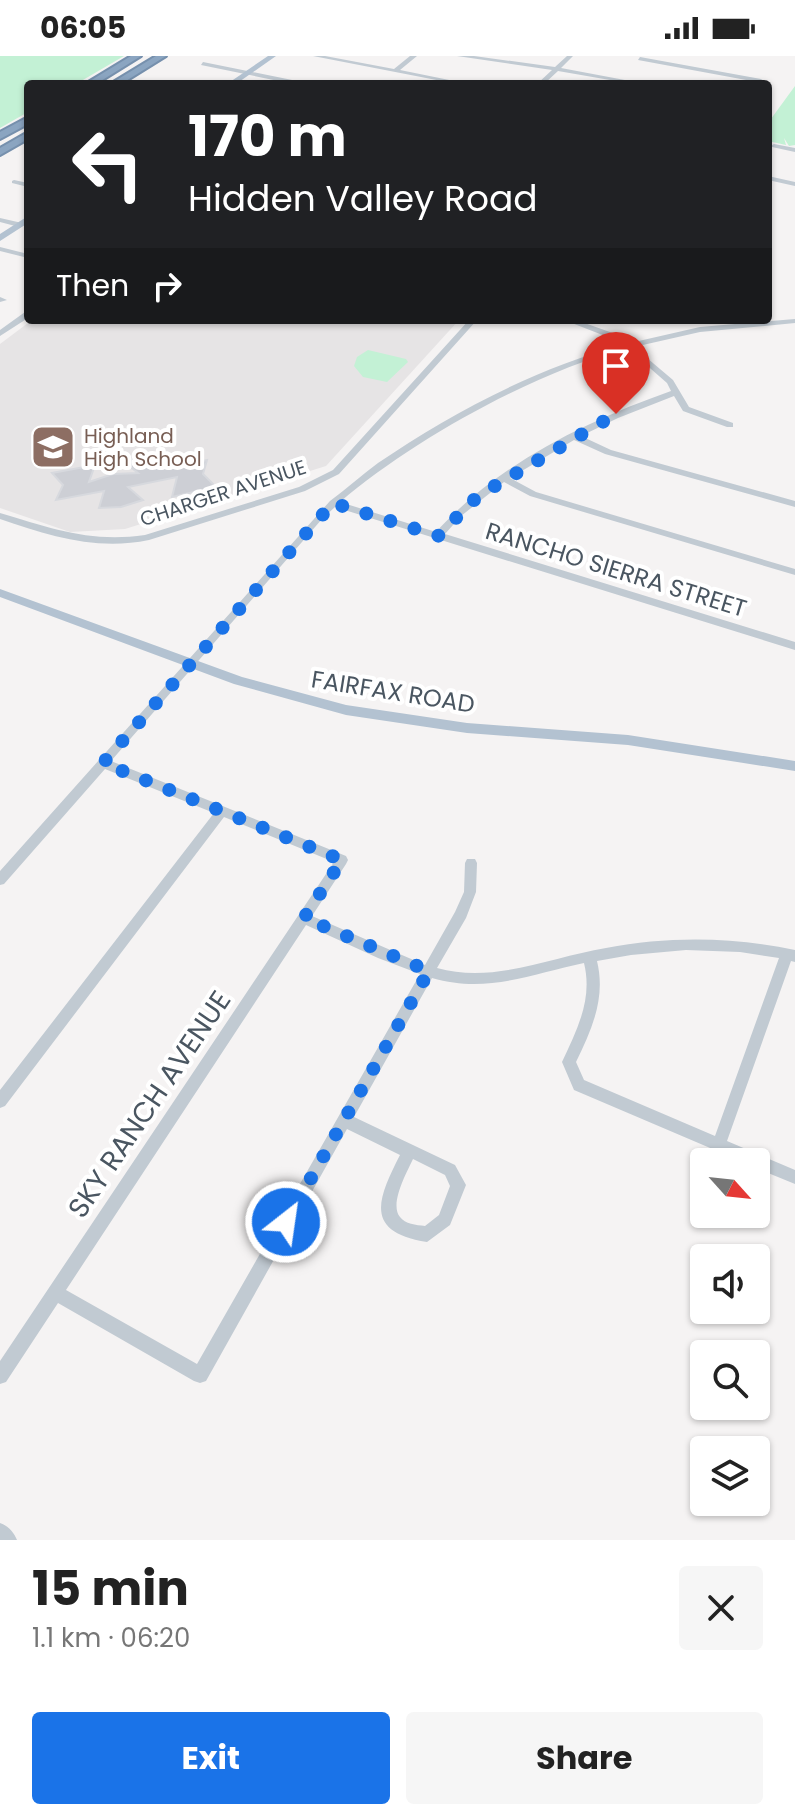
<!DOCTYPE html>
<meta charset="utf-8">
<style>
body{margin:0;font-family:Poppins,sans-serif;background:#f6f6f6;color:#222;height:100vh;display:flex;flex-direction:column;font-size:30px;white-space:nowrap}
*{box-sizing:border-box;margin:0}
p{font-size:26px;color:#767676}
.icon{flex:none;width:44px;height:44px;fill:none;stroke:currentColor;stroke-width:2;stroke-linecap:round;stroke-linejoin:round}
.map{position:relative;height:1484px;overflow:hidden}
.details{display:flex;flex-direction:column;background:#fff;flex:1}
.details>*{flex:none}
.guide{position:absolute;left:24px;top:24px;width:748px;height:244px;border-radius:8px;box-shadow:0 2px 6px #0004;background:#202124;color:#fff;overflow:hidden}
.needle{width:52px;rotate:117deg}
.controls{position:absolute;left:690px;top:1092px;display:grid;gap:16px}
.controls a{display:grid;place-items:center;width:80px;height:80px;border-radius:8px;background:#fff;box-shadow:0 2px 6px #0004;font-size:40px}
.pin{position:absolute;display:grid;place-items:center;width:68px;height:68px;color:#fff;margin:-82px -34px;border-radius:50% 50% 50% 0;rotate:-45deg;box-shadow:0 0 8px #0007}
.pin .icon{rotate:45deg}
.me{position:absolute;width:88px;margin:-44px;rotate:30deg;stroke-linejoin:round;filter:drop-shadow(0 0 6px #0008)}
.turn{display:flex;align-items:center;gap:28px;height:168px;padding:0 32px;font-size:36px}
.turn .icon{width:104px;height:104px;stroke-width:2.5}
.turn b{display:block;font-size:56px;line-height:68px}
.then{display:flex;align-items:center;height:76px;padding:0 32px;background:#0003;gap:16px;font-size:30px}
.round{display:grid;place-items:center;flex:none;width:84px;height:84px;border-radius:8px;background:#f6f6f6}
.headline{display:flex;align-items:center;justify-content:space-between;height:136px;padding:0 32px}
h1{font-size:48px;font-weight:700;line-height:60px}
.cta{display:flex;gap:16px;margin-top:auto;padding:16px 32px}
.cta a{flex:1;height:92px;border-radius:8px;background:#1a73e8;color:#fff;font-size:32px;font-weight:700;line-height:92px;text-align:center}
.cta a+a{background:#f6f6f6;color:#222}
.status{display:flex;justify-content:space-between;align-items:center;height:56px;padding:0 40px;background:#fff;direction:ltr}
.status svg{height:22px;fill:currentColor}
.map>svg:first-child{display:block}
.education{fill:#e6e4e5}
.green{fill:#c3f1d5}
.building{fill:#cdcfd5;stroke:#d7d9de;stroke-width:2}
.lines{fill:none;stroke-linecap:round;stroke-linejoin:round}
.highway-casing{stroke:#7690ad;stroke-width:4}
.minor{fill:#c1cad2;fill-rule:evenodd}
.major{fill:#b3c2d1;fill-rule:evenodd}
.highway{fill:#8ba5c1;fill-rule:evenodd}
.route{stroke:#1a73e8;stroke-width:14;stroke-dasharray:0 25.2}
.labels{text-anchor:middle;stroke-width:8;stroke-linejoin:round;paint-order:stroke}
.far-education-label{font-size:20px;fill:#785e54;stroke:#fff;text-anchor:start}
.far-street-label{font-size:20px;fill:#4a5661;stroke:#fff}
.street-label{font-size:24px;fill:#4a5661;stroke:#fff}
.near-street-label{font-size:28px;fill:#4a5661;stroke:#fff}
</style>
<div class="status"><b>06:05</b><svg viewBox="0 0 49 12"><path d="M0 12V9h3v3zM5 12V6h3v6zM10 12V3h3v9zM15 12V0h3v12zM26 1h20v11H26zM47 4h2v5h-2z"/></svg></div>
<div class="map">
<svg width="795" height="1484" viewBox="0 0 795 1484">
<rect width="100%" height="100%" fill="#f5f3f3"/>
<!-- education -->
<path class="education" d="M 32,264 L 459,264 L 326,410 L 125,473 L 70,476 L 0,452 L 0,288 Z"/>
<!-- green -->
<path class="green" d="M 0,0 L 124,0 L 76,28 L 28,28 L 28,56 L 0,72 Z
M 795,30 L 795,89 L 789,90 L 784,82 L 786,89 L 768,85 L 768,67 Z
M 368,294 L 406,303 L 408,306 L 387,326 L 363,321 L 354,310 L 357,301 Z"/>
<!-- building -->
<path class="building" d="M 166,396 L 162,413 L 207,404 L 203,418 L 216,431 L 172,441 L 177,421 L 128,431 L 143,444 L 121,451 L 99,452 L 104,435 L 56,444 L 63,429 L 52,417 L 95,409 L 89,426 L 113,418 L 138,417 L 122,404 Z"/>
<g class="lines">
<!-- highway casing -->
<g class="highway-casing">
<path id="highway" d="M 131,0 L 141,0 L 96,28 L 85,28 Z
M 156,0 L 166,0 L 121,28 L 110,28 Z
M 28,61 L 28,68 L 0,83 L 0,76 Z
M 28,76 L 28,83 L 0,99 L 0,92 Z"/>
</g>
<!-- minor -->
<path class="minor" d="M 313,0 L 325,0 L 394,13 L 410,0 L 417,0 L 400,14 L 464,27 L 457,28 Z
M 457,0 L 474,0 L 555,11 L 567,0 L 573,0 L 561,12 L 646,28 L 633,28 L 558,15 L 544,28 L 537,28 L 552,14 Z
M 640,1 L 761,23 L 764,25 L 761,28 L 755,28 L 757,26 L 638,4 Z
M 203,6 L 302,26 L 305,28 L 293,28 L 201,9 Z
M 774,88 L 795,92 L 795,96 L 772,91 L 772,89 Z
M 768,120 L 795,126 L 795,130 L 768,124 Z
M 14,124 L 28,127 L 28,131 L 12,127 L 12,125 Z
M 0,162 L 22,167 L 23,169 L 19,171 L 0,166 Z
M 0,191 L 28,198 L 28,202 L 0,195 Z
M 0,241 L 7,244 L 0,246 Z
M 25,256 L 28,256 L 28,262 L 0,280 L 0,274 Z
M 795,263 L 795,267 L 700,276 L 634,291 L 673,324 L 689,351 L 733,367 L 733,371 L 727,371 L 683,355 L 674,340 L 618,362 L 581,380 L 611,394 L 795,445 L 795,451 L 605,398 L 574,384 L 510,422 L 536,436 L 795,513 L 795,519 L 530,440 L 504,426 L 461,460 L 445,478 L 795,586 L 795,594 L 335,451 L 322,463 L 111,705 L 346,800 L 348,804 L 346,808 L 312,860 L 425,909 L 455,856 L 464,836 L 465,807 L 467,803 L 475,803 L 477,807 L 476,836 L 466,862 L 437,912 C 494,928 551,901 606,892 C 670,880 732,881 795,894 L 795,906 L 791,905 L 727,1085 L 795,1114 L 795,1128 L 756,1112 L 756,1106 L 743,1106 L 574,1034 L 562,1006 C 577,974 593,943 584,907 C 531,918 487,938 432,922 L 354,1061 L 455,1109 L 466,1129 L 450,1169 L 427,1186 C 364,1176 377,1144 400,1099 L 347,1073 L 206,1325 L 200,1327 L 194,1325 L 58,1247 L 6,1326 L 0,1328 L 0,1305 L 334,806 L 224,761 L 5,1050 L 0,1052 L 0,1034 L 214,757 L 105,713 L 4,828 L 0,829 L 0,815 L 330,445 C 346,433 362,419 378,407 C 450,358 538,311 623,289 L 618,285 L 564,264 L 576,264 L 624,281 L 630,287 L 700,271 ZM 627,292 L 667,327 L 671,335 C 586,365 498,408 436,476 L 340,446 C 414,383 533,317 627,292 ZM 306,869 L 378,902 L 420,918 L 197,1308 L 66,1234 ZM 686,894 L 740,896 L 779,902 L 715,1080 L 584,1024 L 576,1006 C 592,973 606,942 597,905 L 631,899 ZM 413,1103 L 445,1119 L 450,1130 L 439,1159 L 425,1170 C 416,1169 405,1168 400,1161 C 389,1148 407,1116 413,1103 Z
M 469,264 L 477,264 L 339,418 L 305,435 L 149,484 C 97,495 49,480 0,463 L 0,457 C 51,472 90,487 145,479 L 299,431 L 333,414 Z
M 0,1467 C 8,1470 14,1476 17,1484 L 0,1484 Z"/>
<!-- major -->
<path class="major" d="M 268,0 L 276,0 L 236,28 L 227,28 Z
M 28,160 L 28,167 L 0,185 L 0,178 Z
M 0,533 L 242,621 L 346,649 L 467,667 L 628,679 L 795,705 L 795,715 L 628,689 L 467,677 L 346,659 L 234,628 L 0,541 Z"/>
<!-- highway -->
<use href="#highway" class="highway"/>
</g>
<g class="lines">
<!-- route -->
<path class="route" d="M 286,1166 L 429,915 L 304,862 L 342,804 L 103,707 L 333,447 L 438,480 L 478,440 L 616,358"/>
</g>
<!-- icons -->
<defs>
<g id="school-square" transform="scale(2.3)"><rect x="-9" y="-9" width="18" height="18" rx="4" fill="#8d6e63" stroke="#fff"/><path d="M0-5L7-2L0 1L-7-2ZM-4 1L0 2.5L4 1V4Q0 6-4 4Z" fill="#fff"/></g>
</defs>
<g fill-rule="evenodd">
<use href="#school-square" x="53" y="391"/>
</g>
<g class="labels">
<!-- far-education labels -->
<g class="far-education-label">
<text x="84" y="387">Highland<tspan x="84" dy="23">High School</tspan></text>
</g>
<!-- far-street labels -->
<g class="far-street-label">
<text transform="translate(223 437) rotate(-18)" y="7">CHARGER AVENUE</text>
</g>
<!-- street labels -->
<g class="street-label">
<text transform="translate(616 514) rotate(17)" y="8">RANCHO SIERRA STREET</text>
<text transform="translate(393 636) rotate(9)" y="8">FAIRFAX ROAD</text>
</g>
<!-- near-street labels -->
<g class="near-street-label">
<text transform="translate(149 1048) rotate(-56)" y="10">SKY RANCH AVENUE</text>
</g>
</g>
</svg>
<div class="controls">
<a><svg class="needle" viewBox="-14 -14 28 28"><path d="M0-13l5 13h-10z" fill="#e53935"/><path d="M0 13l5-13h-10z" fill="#767676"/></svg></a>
<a><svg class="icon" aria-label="sound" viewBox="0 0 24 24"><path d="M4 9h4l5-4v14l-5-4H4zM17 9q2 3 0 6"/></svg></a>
<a><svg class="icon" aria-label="search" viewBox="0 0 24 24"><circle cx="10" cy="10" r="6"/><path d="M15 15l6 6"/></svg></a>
<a><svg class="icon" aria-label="layers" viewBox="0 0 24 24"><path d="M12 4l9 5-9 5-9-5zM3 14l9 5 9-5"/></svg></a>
</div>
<div class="pin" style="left:616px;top:358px;background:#d93025"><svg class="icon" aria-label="arrive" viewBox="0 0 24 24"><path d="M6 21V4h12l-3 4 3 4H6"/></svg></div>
<svg class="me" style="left:286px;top:1166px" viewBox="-20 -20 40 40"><circle r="17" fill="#1a73e8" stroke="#fff" stroke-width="3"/><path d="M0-11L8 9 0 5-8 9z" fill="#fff"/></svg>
<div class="guide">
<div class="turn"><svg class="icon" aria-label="left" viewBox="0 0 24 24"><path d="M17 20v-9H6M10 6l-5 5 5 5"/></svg><div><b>170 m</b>Hidden Valley Road</div></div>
<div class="then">Then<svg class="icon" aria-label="right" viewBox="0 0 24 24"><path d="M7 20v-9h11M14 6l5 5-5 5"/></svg></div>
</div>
</div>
<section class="details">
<div class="headline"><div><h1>15 min</h1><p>1.1 km · 06:20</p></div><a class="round"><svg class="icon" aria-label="close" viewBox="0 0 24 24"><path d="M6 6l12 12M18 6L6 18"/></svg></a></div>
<div class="cta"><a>Exit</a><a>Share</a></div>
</section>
